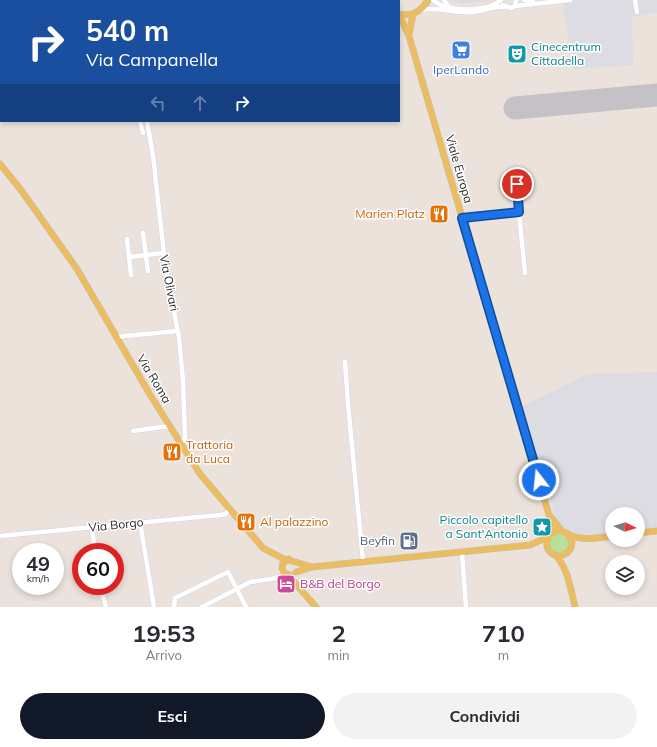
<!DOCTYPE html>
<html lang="it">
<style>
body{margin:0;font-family:Mulish,sans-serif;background:#f2f2f3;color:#2b2b33;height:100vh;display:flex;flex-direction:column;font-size:15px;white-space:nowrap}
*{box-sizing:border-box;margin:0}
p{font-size:13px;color:#7c7c81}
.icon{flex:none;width:22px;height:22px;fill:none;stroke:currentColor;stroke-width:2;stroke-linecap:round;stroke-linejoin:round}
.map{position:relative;height:607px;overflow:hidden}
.drawer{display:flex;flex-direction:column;background:#fff;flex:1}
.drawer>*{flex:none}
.banner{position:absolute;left:0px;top:0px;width:400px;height:122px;box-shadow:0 2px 6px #0003;background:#1a4fa0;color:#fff;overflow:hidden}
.needle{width:26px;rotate:95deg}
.fabs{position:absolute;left:605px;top:507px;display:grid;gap:8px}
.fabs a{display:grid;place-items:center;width:40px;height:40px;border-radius:50%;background:#fff;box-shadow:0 2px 6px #0003;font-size:20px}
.speed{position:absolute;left:12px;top:543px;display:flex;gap:8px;font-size:20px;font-weight:700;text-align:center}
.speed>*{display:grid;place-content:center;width:52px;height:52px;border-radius:50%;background:#fff;box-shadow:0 2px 6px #0003;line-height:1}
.speed small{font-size:10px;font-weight:400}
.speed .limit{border:6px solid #d22;background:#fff;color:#111}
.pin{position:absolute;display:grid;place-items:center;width:34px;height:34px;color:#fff;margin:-17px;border:2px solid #fff;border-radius:50%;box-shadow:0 1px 4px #0007}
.me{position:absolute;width:44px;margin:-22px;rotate:344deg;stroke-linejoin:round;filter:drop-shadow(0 0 3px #0008)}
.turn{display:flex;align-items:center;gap:14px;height:84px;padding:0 20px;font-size:18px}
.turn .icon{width:52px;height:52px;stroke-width:2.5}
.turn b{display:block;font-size:28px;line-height:34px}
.lanes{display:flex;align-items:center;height:38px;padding:0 20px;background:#0003;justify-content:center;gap:20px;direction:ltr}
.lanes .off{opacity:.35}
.eta{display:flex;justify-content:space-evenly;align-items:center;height:68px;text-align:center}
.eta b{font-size:24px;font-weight:700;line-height:28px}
.button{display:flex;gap:8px;margin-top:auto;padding:8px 20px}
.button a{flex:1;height:46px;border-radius:24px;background:#111827;color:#fff;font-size:16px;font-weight:700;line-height:46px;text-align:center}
.button a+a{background:#f2f2f3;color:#2b2b33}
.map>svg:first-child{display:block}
.industrial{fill:#dddce3}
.green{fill:#b8e099}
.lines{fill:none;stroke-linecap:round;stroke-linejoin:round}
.runway{stroke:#c4c2c7;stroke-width:23}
.minor-casing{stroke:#d1d5e1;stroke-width:5.5}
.major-casing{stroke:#c3c3c3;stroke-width:7}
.minor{stroke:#fff;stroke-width:4.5}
.major{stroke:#ebbc60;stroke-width:6}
.route-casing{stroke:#114b97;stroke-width:10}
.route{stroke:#1a73e8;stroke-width:7}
.labels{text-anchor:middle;stroke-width:3;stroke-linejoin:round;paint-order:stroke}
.culture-label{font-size:12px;fill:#0d838f;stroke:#fff;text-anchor:start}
.shop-label{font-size:12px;fill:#366cbe;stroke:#fff}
.street-label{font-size:12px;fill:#292929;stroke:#fff}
.food-label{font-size:12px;fill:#c56008;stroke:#fff;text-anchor:start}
.service-label{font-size:12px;fill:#4e5e75;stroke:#fff;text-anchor:end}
.hotel-label{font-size:12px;fill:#b23c85;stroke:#fff;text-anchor:start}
</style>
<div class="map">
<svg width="657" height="607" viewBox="0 0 657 607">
<rect width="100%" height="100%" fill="#ebe2db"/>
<!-- industrial -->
<path class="industrial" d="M 450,0 L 497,0 L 460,4 Z
M 562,0 L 657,0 L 657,13 L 632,17 L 633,65 L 574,69 Z
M 657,372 L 657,528 L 638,530 L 638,514 L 612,514 L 612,533 L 581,537 L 573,534 L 557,523 L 523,406 L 588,374 Z"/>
<!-- green -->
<path class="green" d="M549 543a10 10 0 1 1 20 0a10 10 0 1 1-20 0Z"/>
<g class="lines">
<!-- runway -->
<path class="runway" d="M 515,108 L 657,95"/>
<!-- minor casing -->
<g class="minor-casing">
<path id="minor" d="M 142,0 L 142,1
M 316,0 L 316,1
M 433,0 C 446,13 489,12 501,0
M 444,0 L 449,7
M 524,0 L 533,0
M 635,0 L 637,12
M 503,5 L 511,8 L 515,6 L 516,0
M 515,6 L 570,0
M 420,10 C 439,6 454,14 474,12 C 484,11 495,5 505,7
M 140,121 L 143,133
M 147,121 L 153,156 L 166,272 L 179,337 L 183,381 L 185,438 L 180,444
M 517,184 L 519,213
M 462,219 L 519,213 L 525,273
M 143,233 L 148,271
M 127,239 L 131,275
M 129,257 L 163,253
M 117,338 L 124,336 L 178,331
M 345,362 L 348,404 L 363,561
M 133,431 L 169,426
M 140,522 L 154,607
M 92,528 L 95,552
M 0,536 L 220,515 L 225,514 L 230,510
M 462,552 L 466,607
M 100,586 L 106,607
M 174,607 L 175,598 L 228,572 L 246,607
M 202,607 L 250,582 L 271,579 L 287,575"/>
</g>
<!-- major casing -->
<g class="major-casing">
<path id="major" d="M 384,0 L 384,1
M 399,14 L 409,36 L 549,515 C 550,520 551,526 550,531 C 550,539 543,544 550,552 C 559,561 572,553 572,542 L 567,533 L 558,530 L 549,535
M 399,14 C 412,17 422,11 428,0
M 409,35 L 413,14
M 0,164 L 21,190 L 77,269 L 149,393 L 200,474 L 263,548 L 282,558 L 312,567
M 550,516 L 561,530
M 638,533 L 657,531
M 569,535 C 583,541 597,538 612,536
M 555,555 C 568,567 571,591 575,607
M 289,559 L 283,563 L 282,568 L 284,573 L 290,575
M 296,572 L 312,567 L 530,545 L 548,537
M 288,575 L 316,607"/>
</g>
<!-- minor -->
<use href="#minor" class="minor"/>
<!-- major -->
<use href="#major" class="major"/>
</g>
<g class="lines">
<!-- route casing -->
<g class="route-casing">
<path id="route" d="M 517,184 L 519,212 L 462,218 L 539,480"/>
</g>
<!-- route -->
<use href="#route" class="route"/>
</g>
<!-- icons -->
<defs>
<g id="supermarket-square" transform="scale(1)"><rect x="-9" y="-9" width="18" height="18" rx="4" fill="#3f7fe0" stroke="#fff"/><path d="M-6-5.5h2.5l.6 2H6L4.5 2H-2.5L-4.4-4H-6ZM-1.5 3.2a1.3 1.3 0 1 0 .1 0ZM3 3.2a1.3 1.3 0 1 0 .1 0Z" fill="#fff"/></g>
<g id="theatre-square" transform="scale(1)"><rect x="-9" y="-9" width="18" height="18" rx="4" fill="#0f9aa8" stroke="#fff"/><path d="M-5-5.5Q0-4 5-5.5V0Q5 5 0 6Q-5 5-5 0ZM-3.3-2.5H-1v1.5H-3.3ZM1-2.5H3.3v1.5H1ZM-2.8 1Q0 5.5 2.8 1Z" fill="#fff"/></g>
<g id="restaurant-square" transform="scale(1)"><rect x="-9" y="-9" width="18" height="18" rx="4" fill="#e8710a" stroke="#fff"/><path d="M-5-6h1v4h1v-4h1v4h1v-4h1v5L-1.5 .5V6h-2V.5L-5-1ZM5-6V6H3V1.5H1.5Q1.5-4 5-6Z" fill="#fff"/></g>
<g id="sight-square" transform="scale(1)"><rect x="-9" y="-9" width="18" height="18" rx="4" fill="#0f9aa8" stroke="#fff"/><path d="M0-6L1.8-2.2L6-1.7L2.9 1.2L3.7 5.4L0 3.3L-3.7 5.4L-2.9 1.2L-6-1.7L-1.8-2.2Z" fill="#fff"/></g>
<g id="fuel-square" transform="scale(1)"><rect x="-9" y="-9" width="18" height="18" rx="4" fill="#5c6f8a" stroke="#fff"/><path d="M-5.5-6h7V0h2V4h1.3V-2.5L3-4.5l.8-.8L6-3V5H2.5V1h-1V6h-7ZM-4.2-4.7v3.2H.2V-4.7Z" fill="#fff"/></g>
<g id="hotel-square" transform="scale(1)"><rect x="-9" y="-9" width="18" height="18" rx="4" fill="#d1479c" stroke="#fff"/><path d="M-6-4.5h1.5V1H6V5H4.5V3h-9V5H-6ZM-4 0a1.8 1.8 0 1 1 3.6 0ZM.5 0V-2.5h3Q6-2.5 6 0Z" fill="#fff"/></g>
</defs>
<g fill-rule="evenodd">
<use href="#supermarket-square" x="461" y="50"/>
<use href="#theatre-square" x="517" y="54"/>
<use href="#restaurant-square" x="439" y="214"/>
<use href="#restaurant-square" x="172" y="452"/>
<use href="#restaurant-square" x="246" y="522"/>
<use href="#sight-square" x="542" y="527"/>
<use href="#fuel-square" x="409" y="541"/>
<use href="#hotel-square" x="286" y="584"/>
</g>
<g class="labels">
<!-- culture labels -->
<g class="culture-label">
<text x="531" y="51">Cinecentrum<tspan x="531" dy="14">Cittadella</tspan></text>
<text x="528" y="524" text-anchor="end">Piccolo capitello<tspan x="528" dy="14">a Sant'Antonio</tspan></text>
</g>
<!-- shop labels -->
<g class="shop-label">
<text x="461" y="74">IperLando</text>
</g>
<!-- street labels -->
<g class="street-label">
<text transform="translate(459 169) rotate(74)" y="4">Viale Europa</text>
<text transform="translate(169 283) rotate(79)" y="4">Via Olivari</text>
<text transform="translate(154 379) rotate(59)" y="4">Via Roma</text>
<text transform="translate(116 525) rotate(-6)" y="4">Via Borgo</text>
</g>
<!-- food labels -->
<g class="food-label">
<text x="425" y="218" text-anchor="end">Marien Platz</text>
<text x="186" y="449">Trattoria<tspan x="186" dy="14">da Luca</tspan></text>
<text x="260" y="526">Al palazzino</text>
</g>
<!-- service labels -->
<g class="service-label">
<text x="395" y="545">Beyfin</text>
</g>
<!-- hotel labels -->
<g class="hotel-label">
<text x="300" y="588">B&amp;B del Borgo</text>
</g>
</g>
</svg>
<div class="fabs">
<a><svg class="needle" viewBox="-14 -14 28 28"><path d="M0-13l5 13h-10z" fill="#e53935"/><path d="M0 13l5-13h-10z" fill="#7c7c81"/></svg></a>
<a><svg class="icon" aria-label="layers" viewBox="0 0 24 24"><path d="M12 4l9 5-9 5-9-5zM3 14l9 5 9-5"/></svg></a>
</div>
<div class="speed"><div>49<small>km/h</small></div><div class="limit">60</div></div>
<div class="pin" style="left:517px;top:184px;background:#d93025"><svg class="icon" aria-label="arrive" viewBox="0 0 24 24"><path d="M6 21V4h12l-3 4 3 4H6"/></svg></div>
<svg class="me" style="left:539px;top:480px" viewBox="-20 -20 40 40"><circle r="17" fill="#1a73e8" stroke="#fff" stroke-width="3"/><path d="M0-11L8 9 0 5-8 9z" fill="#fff"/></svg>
<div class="banner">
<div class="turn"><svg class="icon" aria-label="right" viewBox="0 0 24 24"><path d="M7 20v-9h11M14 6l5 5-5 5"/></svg><div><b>540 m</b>Via Campanella</div></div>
<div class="lanes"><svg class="icon off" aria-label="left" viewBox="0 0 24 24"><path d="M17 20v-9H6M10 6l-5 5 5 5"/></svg><svg class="icon off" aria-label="ahead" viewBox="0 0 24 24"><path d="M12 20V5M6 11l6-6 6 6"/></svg><svg class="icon" aria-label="right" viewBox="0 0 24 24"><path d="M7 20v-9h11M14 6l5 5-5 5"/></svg></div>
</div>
</div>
<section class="drawer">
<div class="eta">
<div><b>19:53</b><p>Arrivo</p></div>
<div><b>2</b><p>min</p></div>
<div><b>710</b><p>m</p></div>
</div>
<div class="button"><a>Esci</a><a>Condividi</a></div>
</section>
